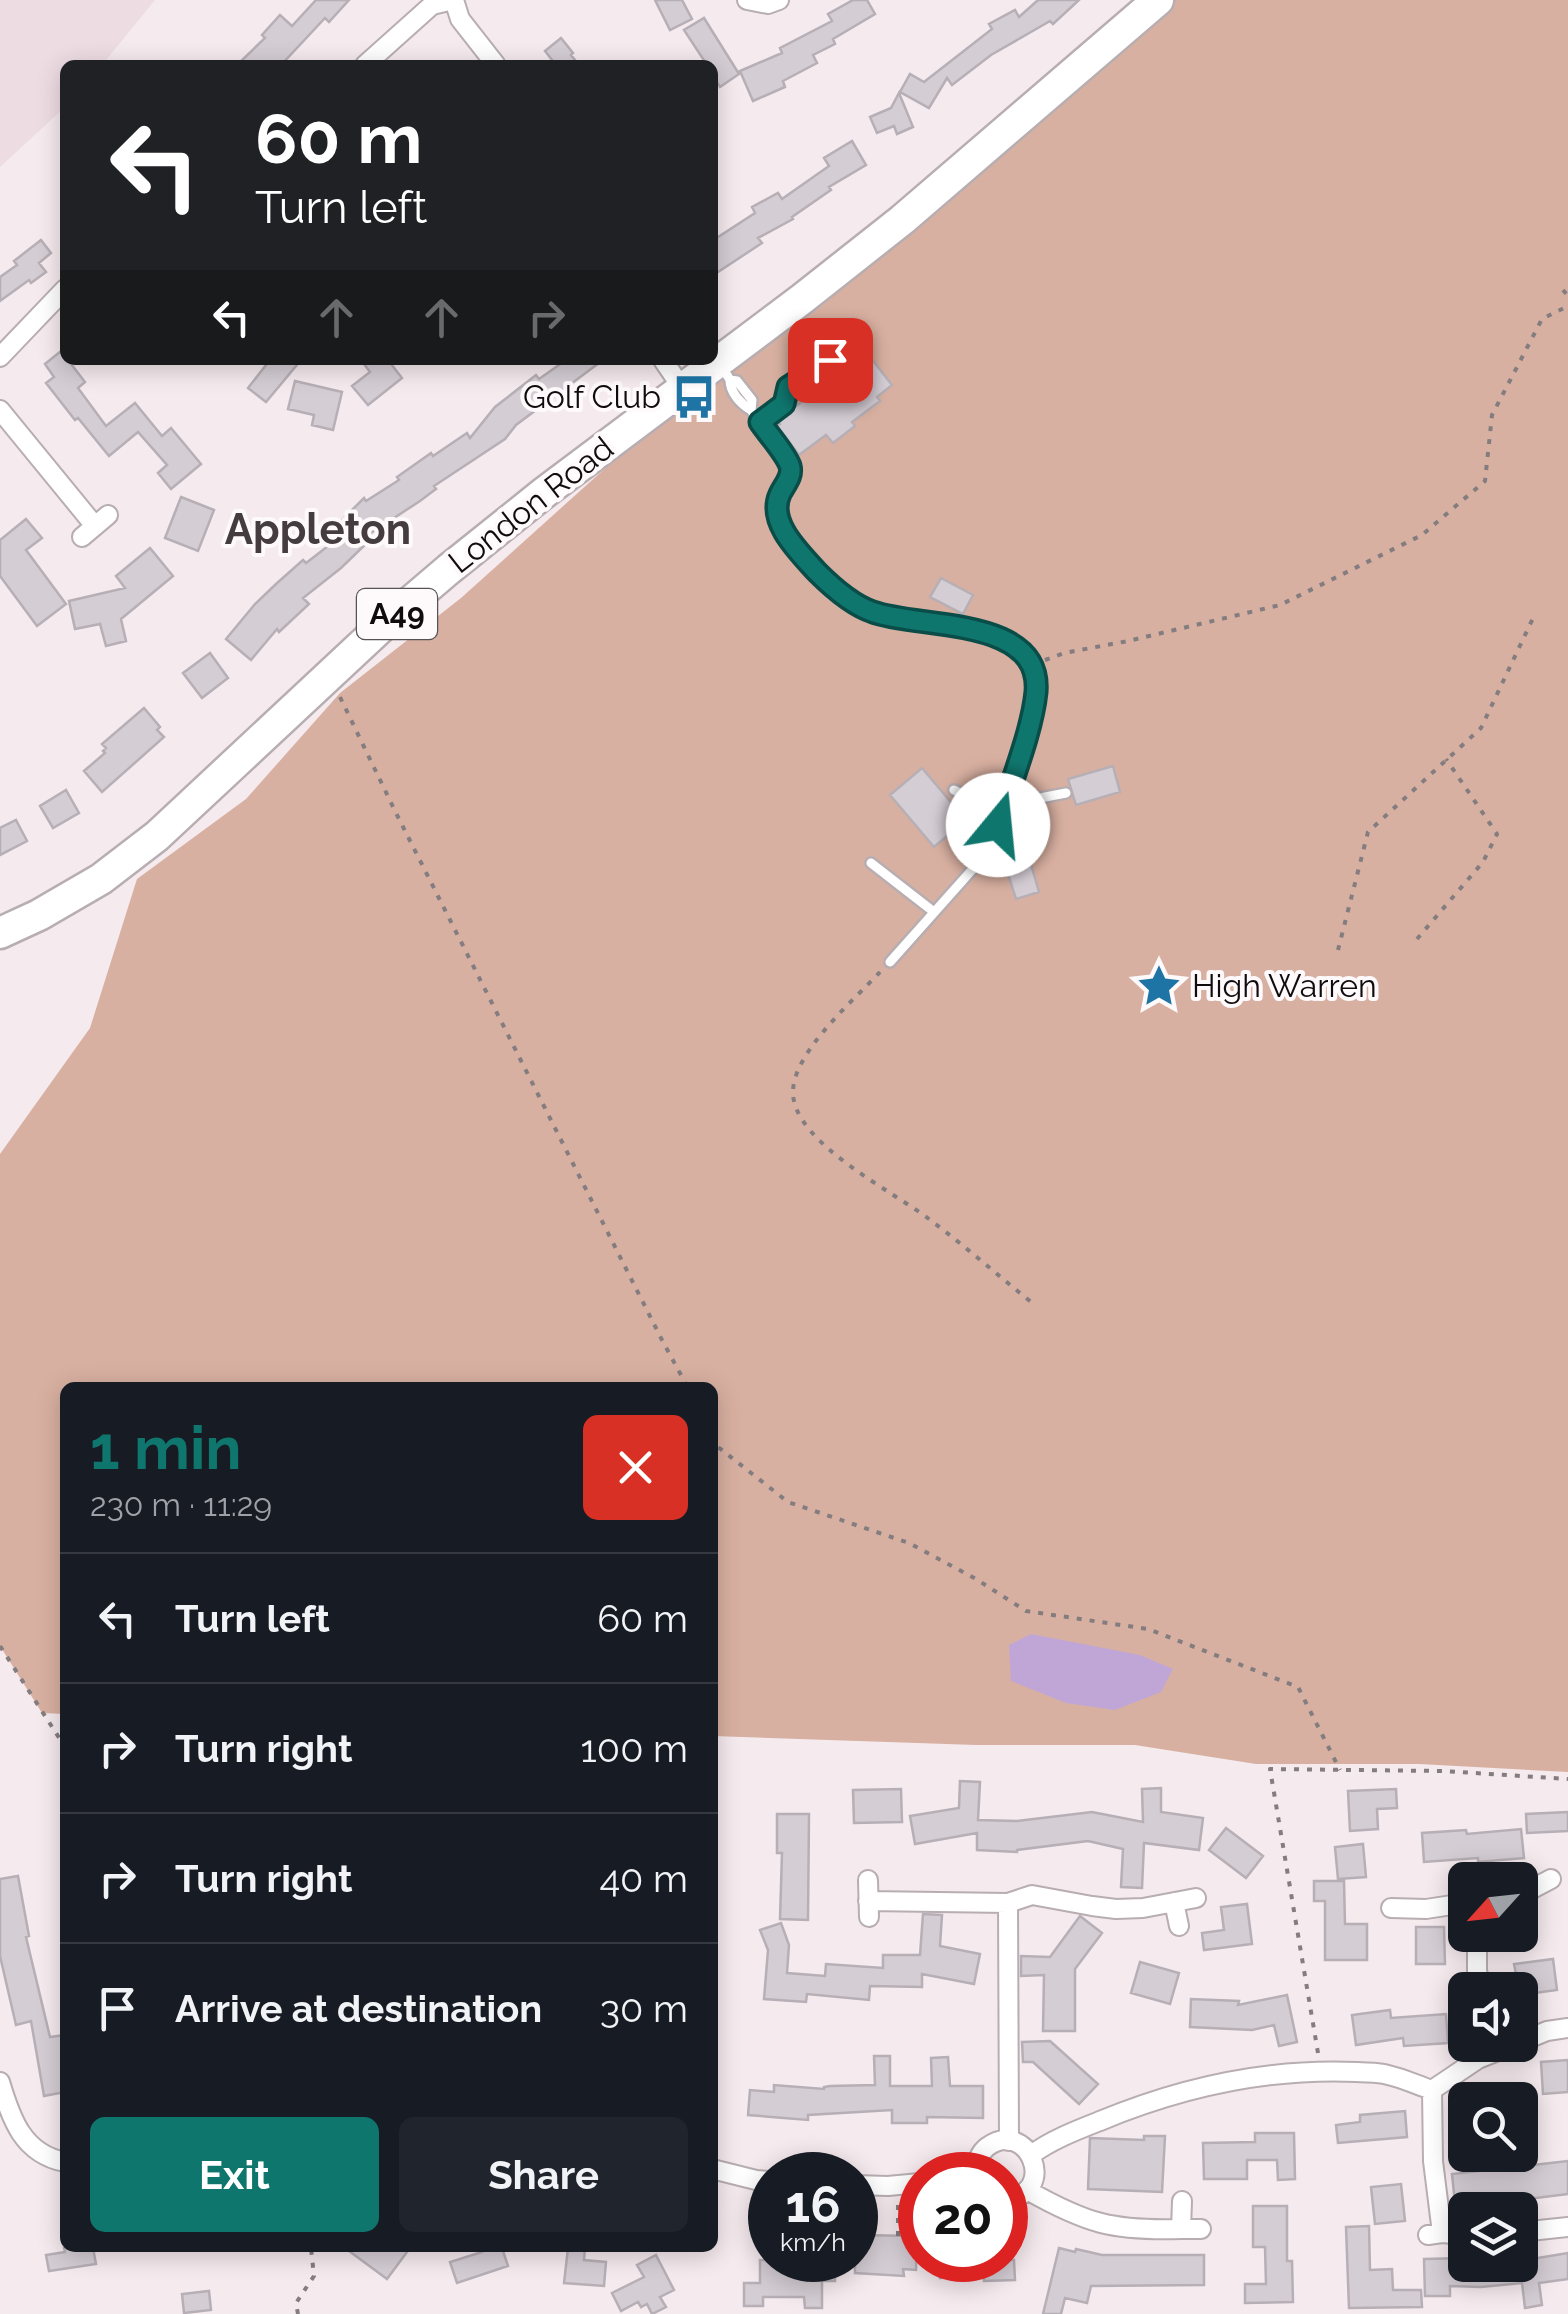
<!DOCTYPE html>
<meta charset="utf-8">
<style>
body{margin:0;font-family:Raleway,sans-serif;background:#20242c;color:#f1f3f6;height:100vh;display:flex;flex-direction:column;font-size:38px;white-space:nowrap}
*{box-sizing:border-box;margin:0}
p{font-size:32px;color:#9ea1a6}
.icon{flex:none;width:55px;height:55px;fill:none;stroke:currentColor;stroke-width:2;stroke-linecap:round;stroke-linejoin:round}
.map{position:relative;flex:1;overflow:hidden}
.sheet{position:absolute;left:60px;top:1382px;width:658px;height:870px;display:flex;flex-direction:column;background:#171b24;border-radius:15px;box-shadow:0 5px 25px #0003}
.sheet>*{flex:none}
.banner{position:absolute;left:60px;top:60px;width:658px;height:305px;border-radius:15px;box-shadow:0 5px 25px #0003;background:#202124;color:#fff;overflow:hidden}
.needle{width:65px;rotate:243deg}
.buttons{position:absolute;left:1448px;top:1862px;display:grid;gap:20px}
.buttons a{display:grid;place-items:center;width:90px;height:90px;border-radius:15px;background:#171b24;box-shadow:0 5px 25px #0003;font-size:50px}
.speed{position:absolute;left:748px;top:2152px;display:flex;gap:20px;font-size:50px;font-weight:700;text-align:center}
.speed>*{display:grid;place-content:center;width:130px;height:130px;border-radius:50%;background:#171b24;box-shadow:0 5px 25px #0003;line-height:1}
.speed small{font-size:25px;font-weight:400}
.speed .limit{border:15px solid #d22;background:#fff;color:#111}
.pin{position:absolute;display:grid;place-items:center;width:85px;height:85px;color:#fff;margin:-42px;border-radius:20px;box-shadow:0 5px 15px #0006}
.me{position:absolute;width:110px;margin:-55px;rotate:17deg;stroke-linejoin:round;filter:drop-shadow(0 0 8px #0008)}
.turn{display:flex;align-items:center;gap:35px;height:210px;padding:0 30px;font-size:45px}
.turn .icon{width:130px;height:130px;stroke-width:2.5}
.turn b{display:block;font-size:70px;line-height:85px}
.lanes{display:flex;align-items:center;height:95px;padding:0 30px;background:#0003;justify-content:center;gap:50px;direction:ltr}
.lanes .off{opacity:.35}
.round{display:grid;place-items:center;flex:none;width:105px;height:105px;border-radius:15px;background:#20242c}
.head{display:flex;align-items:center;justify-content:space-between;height:170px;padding:0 30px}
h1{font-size:60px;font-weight:700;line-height:75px;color:#0f766e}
.cta{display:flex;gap:20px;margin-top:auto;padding:20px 30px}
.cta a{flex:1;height:115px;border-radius:15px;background:#0f766e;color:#fff;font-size:40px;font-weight:700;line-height:115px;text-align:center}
.cta a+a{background:#20242c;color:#f1f3f6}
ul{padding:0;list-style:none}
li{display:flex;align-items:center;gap:30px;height:130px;padding:0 30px;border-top:2px solid #363941}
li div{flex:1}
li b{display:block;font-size:38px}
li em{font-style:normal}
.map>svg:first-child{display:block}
.built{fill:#eedce3}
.green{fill:#d8b0a1}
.water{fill:#bfa6d7}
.building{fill:#d5cdd4;stroke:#b6afb5;stroke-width:2.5}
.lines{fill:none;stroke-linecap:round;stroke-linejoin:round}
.lane-casing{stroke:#b8aeb1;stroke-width:14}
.street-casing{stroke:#b8aeb1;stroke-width:22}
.highway-casing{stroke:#b8aeb1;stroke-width:35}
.path{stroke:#847d80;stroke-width:4;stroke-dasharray:5 8;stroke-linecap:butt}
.lane{stroke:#fff;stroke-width:9}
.street{stroke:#fff;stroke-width:18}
.highway{stroke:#fff;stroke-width:30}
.route-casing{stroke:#0a4d48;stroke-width:25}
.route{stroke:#0f766e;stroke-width:18}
.labels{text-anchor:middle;stroke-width:8;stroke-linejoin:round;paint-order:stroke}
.shield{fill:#fef9fb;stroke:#575355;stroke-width:2.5}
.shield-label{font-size:30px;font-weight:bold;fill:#100c0e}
.poi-label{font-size:32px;fill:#100c0e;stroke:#fef9fb;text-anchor:end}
.street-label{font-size:32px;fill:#100c0e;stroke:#fef9fb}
.district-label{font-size:42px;font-weight:bold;fill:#443c3f;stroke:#fef9fb}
</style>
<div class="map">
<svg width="1568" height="2314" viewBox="0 0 1568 2314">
<rect width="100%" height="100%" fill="#f5eaee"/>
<!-- built -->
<path class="built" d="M 0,0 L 155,0 L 102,65 L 65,65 L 65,107 L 0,167 Z"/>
<!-- green -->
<path class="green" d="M 1158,0 L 1568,0 L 1568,1772 L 1419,1764 L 1256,1764 L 1135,1745 L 976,1745 L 713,1736 L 712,1388 L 65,1388 L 65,1714 L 42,1713 L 0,1646 L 0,1154 L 90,1028 L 137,879 L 246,799 L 340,693 L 461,598 L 740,347 Z"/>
<!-- water -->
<path class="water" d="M 1031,1634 L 1140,1655 L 1173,1669 L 1161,1692 L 1115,1710 L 1066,1703 L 1011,1681 L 1009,1645 Z"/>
<!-- building -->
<path class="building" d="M 316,0 L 349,0 L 329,22 L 325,18 L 281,65 L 237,65 L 265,38 L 262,35 L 280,15 L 292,26 Z
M 655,0 L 682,0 L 692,19 L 670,30 Z
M 853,0 L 867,0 L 875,14 L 833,39 L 835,44 L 813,55 L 817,63 L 783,81 L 785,87 L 753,101 L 740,71 L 782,53 L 780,48 L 832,21 L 828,14 Z
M 1038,0 L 1079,0 L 1053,24 L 1050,21 L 991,55 L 952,85 L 947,78 L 929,108 L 900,92 L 910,74 L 924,82 L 992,29 L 989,24 L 1015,10 L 1019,17 Z
M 704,18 L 739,74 L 720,87 L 712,74 L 712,65 L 707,65 L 684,30 Z
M 561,38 L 573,53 L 571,55 L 579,65 L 556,65 L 545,51 Z
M 899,93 L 913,127 L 897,134 L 894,126 L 877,133 L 870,117 L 891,108 Z
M 852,141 L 866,165 L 829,187 L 831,190 L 792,217 L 793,219 L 758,238 L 762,243 L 712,276 L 712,241 L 755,213 L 752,207 L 778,193 L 782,199 L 829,166 L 824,158 Z
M 41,240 L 51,253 L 39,263 L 46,272 L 31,283 L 29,280 L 0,301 L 0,277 L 17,265 L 14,261 Z
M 61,351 L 65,360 L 68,360 L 85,382 L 78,388 L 106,426 L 135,403 L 162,436 L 171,428 L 201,464 L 171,489 L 158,473 L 167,465 L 138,432 L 109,456 L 78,418 L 75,420 L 46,383 L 54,377 L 45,364 Z
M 867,353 L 892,385 L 877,397 L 880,401 L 852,422 L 855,426 L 833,443 L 826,435 L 799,455 L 777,426 L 780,424 L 777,421 L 823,385 L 821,383 L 854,358 L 857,361 Z
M 270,360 L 301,360 L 266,402 L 248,388 Z
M 361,360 L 388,360 L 402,378 L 368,405 L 352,386 L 370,372 Z
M 566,360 L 603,360 L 516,425 L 505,439 L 434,486 L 436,489 L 420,501 L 368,535 L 371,539 L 341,568 L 303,598 L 309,604 L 279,632 L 277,629 L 251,660 L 226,639 L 255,604 L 276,584 L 303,560 L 306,563 L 336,540 L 329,533 L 364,498 L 366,501 L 399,480 L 397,477 L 431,453 L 433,456 L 467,433 L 470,438 L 495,407 L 536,375 L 539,379 Z
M 295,381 L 342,392 L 333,430 L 312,425 L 314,415 L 288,409 Z
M 181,497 L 214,510 L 198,551 L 165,538 Z
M 26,519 L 42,538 L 26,550 L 66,604 L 37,626 L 0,576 L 0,540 Z
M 150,548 L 173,576 L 121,619 L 126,641 L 106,646 L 100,624 L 75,629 L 69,601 L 125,588 L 116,576 Z
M 941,578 L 973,595 L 963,614 L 930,597 Z
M 210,653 L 228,678 L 202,698 L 183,673 Z
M 144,708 L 160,727 L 157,730 L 164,737 L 102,792 L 84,771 L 105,753 L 103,751 L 106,748 L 102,744 Z
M 1113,766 L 1120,792 L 1076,805 L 1068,779 Z
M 922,768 L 966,820 L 934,847 L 890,795 Z
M 66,790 L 79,813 L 53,828 L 40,806 Z
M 16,820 L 27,841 L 0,855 L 0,828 Z
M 1030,861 L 1039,892 L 1016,899 L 1006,868 Z
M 960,1781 L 980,1782 L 978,1820 L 1017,1821 L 1092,1812 L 1143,1822 L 1142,1789 L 1161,1788 L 1161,1812 L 1203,1818 L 1199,1850 L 1144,1843 L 1142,1888 L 1121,1887 L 1123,1849 L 1088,1841 L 1017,1850 L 1017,1852 L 977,1850 L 977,1833 L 915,1844 L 910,1816 L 959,1808 Z
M 901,1789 L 902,1822 L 854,1823 L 853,1790 Z
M 1396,1789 L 1397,1808 L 1377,1809 L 1378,1829 L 1350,1831 L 1348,1791 Z
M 1568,1812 L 1568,1831 L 1527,1833 L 1526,1814 Z
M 777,1814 L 809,1814 L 808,1920 L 780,1919 L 782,1853 L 777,1853 Z
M 1226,1828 L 1263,1856 L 1246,1878 L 1209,1850 Z
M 1521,1829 L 1524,1858 L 1478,1862 L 1478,1858 L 1424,1862 L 1422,1833 L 1466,1830 L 1467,1834 Z
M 1363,1844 L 1366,1877 L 1338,1879 L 1335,1847 Z
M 18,1876 L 29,1936 L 26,1937 L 50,2037 L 65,2035 L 65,2092 L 44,2096 L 31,2021 L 16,2025 L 0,1956 L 0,1879 Z
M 1314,1881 L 1344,1881 L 1345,1924 L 1367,1924 L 1367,1960 L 1325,1960 L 1325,1901 L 1314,1901 Z
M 1247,1904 L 1252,1944 L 1204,1950 L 1202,1933 L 1224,1930 L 1221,1907 Z
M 923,1914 L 942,1915 L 940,1946 L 980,1954 L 974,1984 L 922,1974 L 922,1987 L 870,1986 L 869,2000 L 807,1994 L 806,2002 L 764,1999 L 768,1950 L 760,1930 L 781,1923 L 789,1945 L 787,1973 L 825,1976 L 826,1964 L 883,1968 L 883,1955 L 920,1955 Z
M 1080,1916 L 1102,1933 L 1075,1969 L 1075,2031 L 1043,2031 L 1044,1975 L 1021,1976 L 1021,1956 L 1050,1957 Z
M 1416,1927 L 1444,1927 L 1445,1964 L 1416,1964 Z
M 1553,1959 L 1557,1990 L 1520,1995 L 1514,1964 Z
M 1140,1962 L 1179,1973 L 1170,2004 L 1131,1993 Z
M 1287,1995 L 1297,2042 L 1279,2046 L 1274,2025 L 1252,2030 L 1190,2027 L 1191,1999 L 1239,2001 L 1238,2005 Z
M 1390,2010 L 1391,2018 L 1446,2014 L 1448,2043 L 1404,2046 L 1403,2038 L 1356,2045 L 1352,2015 Z
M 1050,2041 L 1098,2084 L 1079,2104 L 1033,2062 L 1023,2062 L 1022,2042 Z
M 874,2056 L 890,2056 L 890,2086 L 932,2086 L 931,2058 L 948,2057 L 950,2086 L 983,2086 L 983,2118 L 927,2117 L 927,2123 L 892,2123 L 892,2110 L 808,2115 L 808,2120 L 748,2115 L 750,2090 L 774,2092 L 774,2085 L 824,2089 L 824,2087 L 830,2086 L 875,2085 Z
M 1568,2060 L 1568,2092 L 1543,2094 L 1541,2062 Z
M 1405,2111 L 1407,2137 L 1338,2143 L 1336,2125 L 1360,2122 L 1360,2115 Z
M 1255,2133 L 1294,2133 L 1295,2179 L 1278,2180 L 1277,2160 L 1247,2160 L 1247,2179 L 1204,2179 L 1203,2143 L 1255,2142 Z
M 1144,2136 L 1165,2136 L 1162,2192 L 1088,2189 L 1090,2138 L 1144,2140 Z
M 1568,2161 L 1568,2194 L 1520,2200 L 1520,2195 L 1455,2203 L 1452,2174 Z
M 1401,2184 L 1405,2221 L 1375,2224 L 1371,2187 Z
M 1253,2206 L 1287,2206 L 1287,2261 L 1292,2261 L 1293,2302 L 1245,2303 L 1245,2284 L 1266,2284 L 1265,2247 L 1253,2247 Z
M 1369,2226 L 1370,2270 L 1392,2269 L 1393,2290 L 1421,2290 L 1422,2307 L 1349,2308 L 1346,2227 Z
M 855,2235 L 917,2236 L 916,2270 L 903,2269 L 904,2276 L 855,2273 Z
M 64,2248 L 93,2248 L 96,2264 L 49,2271 L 46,2255 L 65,2252 Z
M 345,2248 L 410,2248 L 387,2279 Z
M 480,2248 L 502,2248 L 508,2266 L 457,2283 L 450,2262 L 482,2252 Z
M 568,2248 L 585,2248 L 584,2260 L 606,2262 L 604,2286 L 564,2283 Z
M 1059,2248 L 1075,2252 L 1076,2249 L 1102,2255 L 1204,2255 L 1204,2285 L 1091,2286 L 1087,2303 L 1065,2298 L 1061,2314 L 1043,2314 Z
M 1568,2253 L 1568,2279 L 1539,2283 L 1542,2305 L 1525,2308 L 1522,2283 L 1481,2287 L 1450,2286 L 1450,2296 L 1425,2296 L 1424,2259 L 1465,2258 L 1465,2265 L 1520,2265 L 1520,2261 Z
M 656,2255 L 674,2290 L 660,2297 L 666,2307 L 652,2314 L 647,2304 L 641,2307 L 638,2302 L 621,2311 L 612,2293 L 644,2277 L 637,2265 Z
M 760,2260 L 835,2260 L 835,2281 L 822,2281 L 822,2308 L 805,2308 L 804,2297 L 763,2297 L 763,2306 L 744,2306 L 744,2283 L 760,2283 Z
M 937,2260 L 1014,2260 L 1015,2280 L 984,2281 L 984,2272 L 940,2278 Z
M 209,2291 L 211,2310 L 184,2313 L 182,2294 Z"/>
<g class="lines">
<!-- lane casing -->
<g class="lane-casing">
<path id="lane" d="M 727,375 L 730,380 L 737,381 L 752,400 L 751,410
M 730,380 C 730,393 741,404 751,410 C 760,423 787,455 790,469 C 794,484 775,495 776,512 C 778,542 845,598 871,612 L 997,635 L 1026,656 L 1035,673 L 1036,691 L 1025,738 L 998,825 L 987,853 L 890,962
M 760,422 L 784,404 L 788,387 L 829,359
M 954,790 L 1002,814
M 1004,805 L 1066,793
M 871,863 L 934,912"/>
</g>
<!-- street casing -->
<g class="street-casing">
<path id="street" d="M 454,0 L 460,19 L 496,65
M 747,0 L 768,4 L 779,0
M 365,65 L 432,5 L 453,0
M 0,357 L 65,289
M 663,360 L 682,388
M 0,410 L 95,526
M 82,537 L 108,515
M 868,1880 L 869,1917
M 1520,1890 L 1532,1889 L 1551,1879
M 868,1901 L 1008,1903 L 1032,1895 L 1092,1906 L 1116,1909 L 1143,1908 L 1196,1898
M 1174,1902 L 1179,1926
M 1008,1903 L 1009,2141
M 1391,1908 L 1426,1909 L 1465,1903
M 1477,1935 L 1477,1971 L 1482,1990
M 1520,2042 L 1547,2031 L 1568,2028
M 0,2082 C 11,2119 23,2154 65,2162
M 1432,2090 L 1433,2161 L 1442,2233
M 1031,2155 C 1051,2140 1077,2130 1100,2121 C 1182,2087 1268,2068 1357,2072 C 1367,2073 1378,2072 1388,2075 C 1402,2078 1417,2085 1432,2090 L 1478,2059 L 1513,2045
M 712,2169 L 756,2180 L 770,2181
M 976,2175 C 976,2164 978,2154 987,2147 C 1027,2117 1061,2193 1005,2200
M 855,2185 L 888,2186 L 920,2183
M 1027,2190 C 1087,2224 1113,2231 1181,2229
M 1182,2201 L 1181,2229 L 1201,2229
M 1520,2232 L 1568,2227
M 1428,2235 L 1442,2233 L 1465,2235"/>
</g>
<!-- highway casing -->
<g class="highway-casing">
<path id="highway" d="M 0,933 L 39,915 L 101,879 L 157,836 L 381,627 L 449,569 L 545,492 L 802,299 L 902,220 L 1158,0"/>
</g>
<!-- path -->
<path class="path" d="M 1563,290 L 1568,296
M 1045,660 L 1064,653 L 1128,641 L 1280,605 L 1422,535 L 1485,481 L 1492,415 L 1542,319 L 1568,306
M 340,697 L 395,811 L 662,1340 L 688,1388
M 1417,939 L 1483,862 L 1497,834 L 1446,759
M 1338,950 L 1368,832 L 1481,728 L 1534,616
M 880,972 C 854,1000 792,1053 793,1093 C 794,1143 894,1192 929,1219 C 966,1247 1000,1277 1036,1306
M 712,1436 L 718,1447 L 788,1502 L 909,1543 L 976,1579 L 1026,1611 L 1148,1629 L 1298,1687 L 1340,1770
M 0,1646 L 65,1747
M 1318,2053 L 1270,1769 L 1443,1771 L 1568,1779
M 898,2236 L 898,2200
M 298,2314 L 296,2303 L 314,2276 L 311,2248"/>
<!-- lane -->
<use href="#lane" class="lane"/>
<!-- street -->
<use href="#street" class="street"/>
<!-- highway -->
<use href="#highway" class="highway"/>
</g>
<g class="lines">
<!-- route casing -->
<g class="route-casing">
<path id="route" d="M 830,360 L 788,387 L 784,404 L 760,422 C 768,434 786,454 790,466 C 793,477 784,485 780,494 C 767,522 799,552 817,572 C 832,587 852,605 873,612 C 919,629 1042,616 1036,692 C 1032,732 1010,785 998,825"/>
</g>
<!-- route -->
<use href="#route" class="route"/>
</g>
<!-- icons -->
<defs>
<g id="bus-bare" transform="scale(3.45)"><path d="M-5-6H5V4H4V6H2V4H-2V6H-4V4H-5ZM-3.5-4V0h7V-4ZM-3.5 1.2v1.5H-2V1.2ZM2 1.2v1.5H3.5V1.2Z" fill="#1e75a5" stroke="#fef9fb" stroke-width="2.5" paint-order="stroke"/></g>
<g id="sight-bare" transform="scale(3.45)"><path d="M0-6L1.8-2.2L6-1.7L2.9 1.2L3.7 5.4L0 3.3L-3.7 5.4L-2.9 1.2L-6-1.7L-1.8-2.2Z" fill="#1e75a5" stroke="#fef9fb" stroke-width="2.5" paint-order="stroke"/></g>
</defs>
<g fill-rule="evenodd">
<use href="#bus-bare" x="694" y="397"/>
<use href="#sight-bare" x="1159" y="986"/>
</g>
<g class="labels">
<!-- shield labels -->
<rect class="shield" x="357" y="589" width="80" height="50" rx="8"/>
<g class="shield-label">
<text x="397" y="624">A49</text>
</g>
<!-- poi labels -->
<g class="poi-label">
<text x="661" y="408">Golf Club</text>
<text x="1192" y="997" text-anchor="start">High Warren</text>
</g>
<!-- street labels -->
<g class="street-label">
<text transform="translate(531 505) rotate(-38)" y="11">London Road</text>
</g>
<!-- district labels -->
<g class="district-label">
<text x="318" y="544">Appleton</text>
</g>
</g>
</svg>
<div class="buttons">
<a><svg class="needle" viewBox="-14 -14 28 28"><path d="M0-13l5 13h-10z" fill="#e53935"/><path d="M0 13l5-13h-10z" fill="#9ea1a6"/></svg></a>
<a><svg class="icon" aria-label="sound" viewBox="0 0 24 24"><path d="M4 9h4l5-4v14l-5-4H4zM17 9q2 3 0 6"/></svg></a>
<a><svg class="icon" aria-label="search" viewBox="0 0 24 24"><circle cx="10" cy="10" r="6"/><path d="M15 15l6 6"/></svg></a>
<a><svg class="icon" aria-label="layers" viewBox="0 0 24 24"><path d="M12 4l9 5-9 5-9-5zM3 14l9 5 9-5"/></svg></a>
</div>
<div class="speed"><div>16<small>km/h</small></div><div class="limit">20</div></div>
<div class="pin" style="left:830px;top:360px;background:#d93025"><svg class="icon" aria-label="arrive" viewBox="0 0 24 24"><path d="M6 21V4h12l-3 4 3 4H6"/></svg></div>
<svg class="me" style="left:998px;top:825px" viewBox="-20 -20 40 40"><circle r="19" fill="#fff"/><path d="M0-13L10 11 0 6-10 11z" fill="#0f766e"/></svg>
<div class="banner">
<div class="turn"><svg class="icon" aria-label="left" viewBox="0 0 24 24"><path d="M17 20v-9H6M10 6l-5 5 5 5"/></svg><div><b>60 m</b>Turn left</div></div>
<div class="lanes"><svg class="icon" aria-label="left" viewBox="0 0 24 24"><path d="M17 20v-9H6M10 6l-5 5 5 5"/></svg><svg class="icon off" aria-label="ahead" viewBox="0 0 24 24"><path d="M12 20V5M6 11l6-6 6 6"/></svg><svg class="icon off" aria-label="ahead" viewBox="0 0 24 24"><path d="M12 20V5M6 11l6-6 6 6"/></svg><svg class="icon off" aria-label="right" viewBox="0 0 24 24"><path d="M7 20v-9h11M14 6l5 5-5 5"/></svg></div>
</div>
<section class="sheet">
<div class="head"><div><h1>1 min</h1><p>230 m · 11:29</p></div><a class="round" style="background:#d93025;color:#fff"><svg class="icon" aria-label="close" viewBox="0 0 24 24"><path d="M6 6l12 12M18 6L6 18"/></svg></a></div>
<ul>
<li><svg class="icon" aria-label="left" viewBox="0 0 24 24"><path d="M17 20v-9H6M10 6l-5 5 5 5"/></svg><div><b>Turn left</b></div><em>60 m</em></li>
<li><svg class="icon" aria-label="right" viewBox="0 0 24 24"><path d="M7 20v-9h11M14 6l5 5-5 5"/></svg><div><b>Turn right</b></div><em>100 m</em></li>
<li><svg class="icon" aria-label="right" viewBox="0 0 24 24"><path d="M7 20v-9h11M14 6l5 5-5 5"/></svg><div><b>Turn right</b></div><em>40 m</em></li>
<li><svg class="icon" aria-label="arrive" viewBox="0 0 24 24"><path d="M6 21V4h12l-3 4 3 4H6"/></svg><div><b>Arrive at destination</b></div><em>30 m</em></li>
</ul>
<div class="cta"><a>Exit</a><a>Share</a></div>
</section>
</div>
